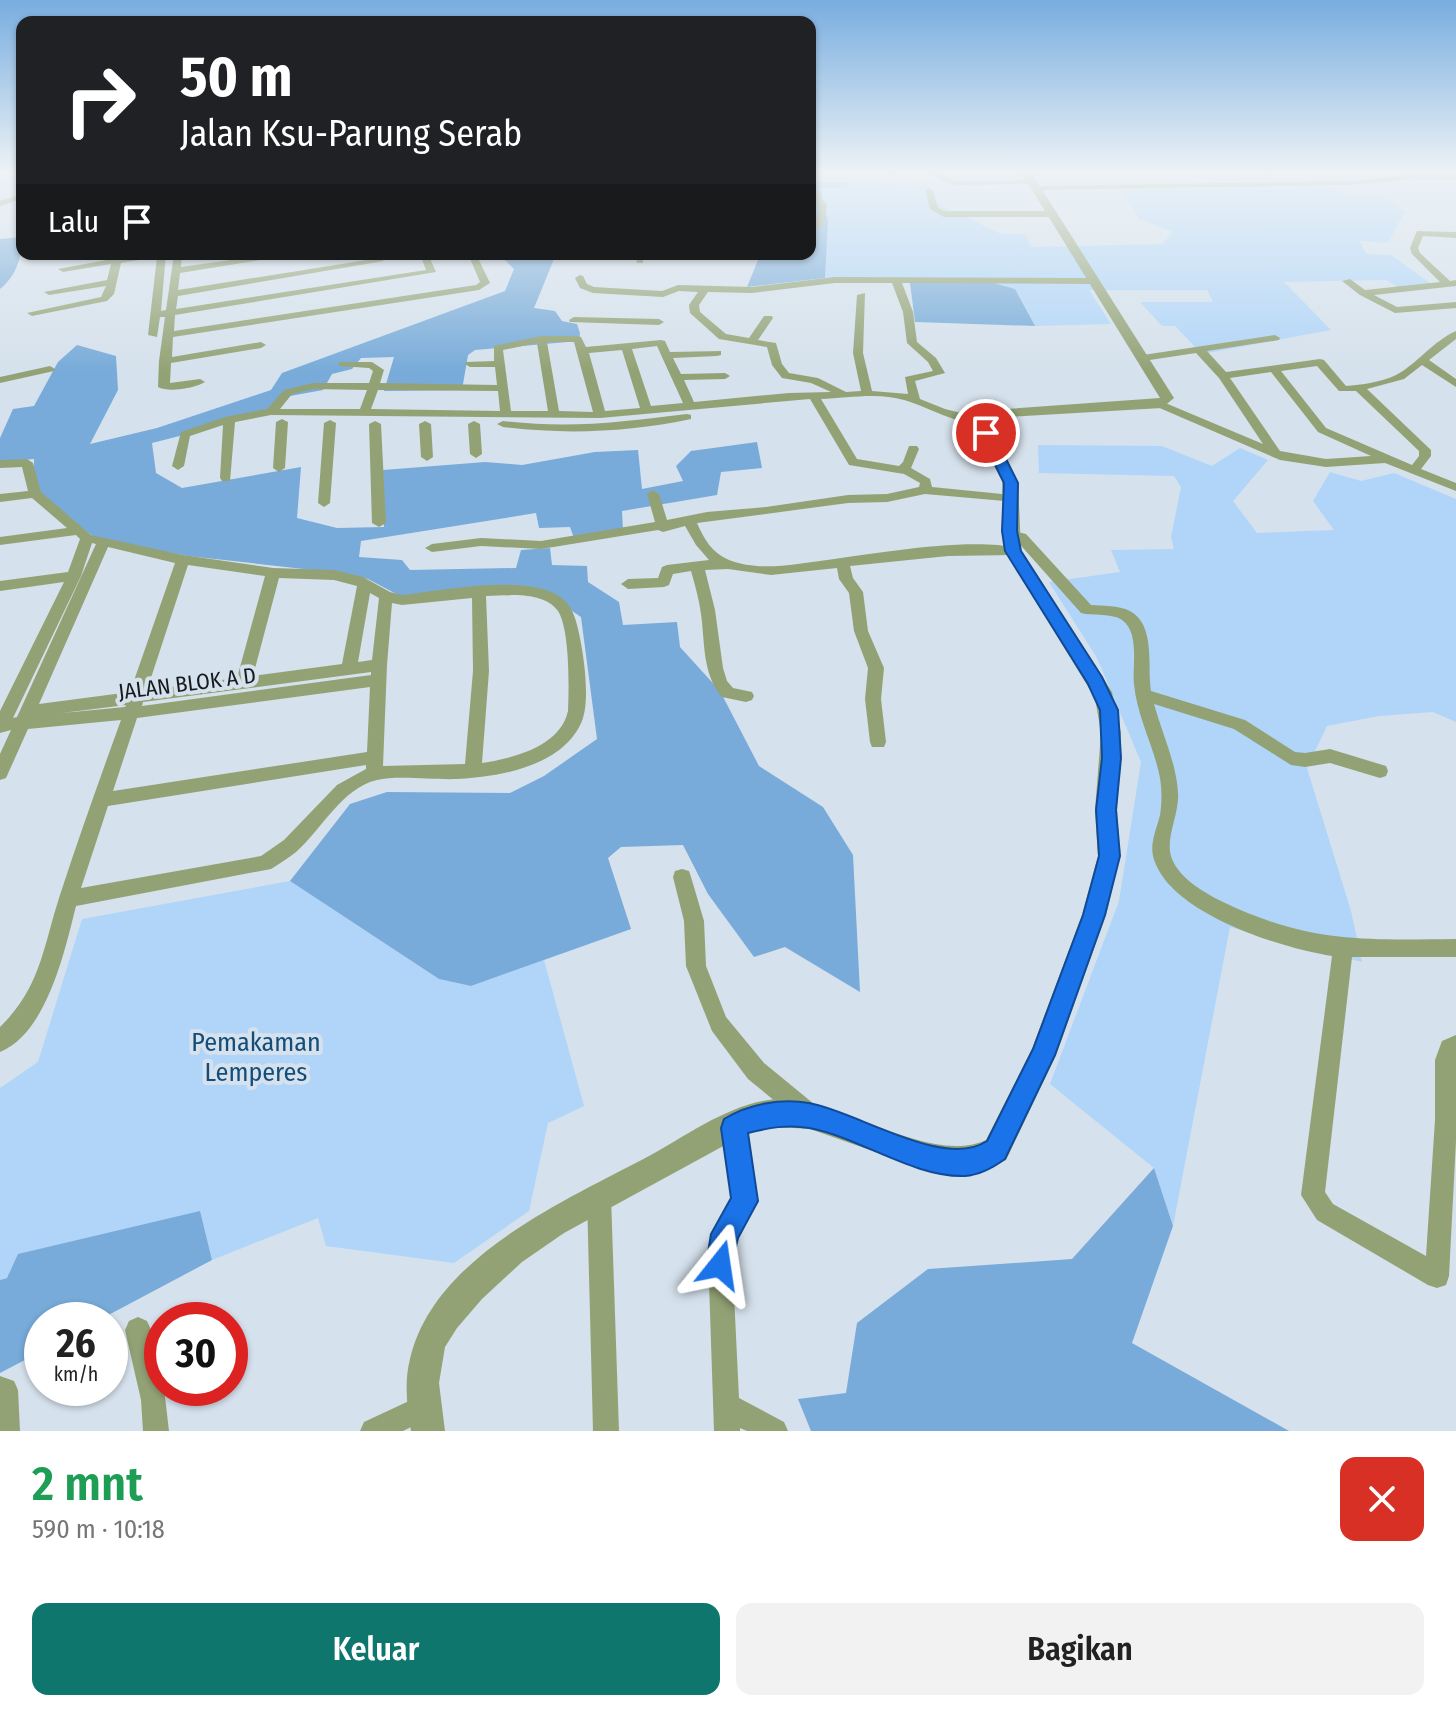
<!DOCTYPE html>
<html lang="id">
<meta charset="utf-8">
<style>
body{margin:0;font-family:"Fira Sans Condensed",sans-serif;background:#f2f2f2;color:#222;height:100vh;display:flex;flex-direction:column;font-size:30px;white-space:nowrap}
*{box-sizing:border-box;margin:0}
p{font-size:26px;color:#767676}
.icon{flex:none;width:44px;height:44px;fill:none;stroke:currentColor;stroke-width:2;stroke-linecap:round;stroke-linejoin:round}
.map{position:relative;height:1431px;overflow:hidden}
.drawer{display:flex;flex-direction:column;background:#fff;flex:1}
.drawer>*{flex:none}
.guide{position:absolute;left:16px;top:16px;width:800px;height:244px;border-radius:16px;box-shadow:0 2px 6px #0004;background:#202124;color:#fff;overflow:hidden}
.speed{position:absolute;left:24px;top:1302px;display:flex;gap:16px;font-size:40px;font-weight:700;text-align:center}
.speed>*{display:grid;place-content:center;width:104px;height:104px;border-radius:50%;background:#fff;box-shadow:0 2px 6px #0004;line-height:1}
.speed small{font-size:20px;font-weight:400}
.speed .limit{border:12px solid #d22;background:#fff;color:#111}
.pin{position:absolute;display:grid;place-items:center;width:68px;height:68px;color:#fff;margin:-34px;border:4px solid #fff;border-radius:50%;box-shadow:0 2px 8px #0007}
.me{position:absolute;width:88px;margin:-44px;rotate:15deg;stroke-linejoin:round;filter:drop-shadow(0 0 6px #0008)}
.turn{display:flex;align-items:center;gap:28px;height:168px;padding:0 32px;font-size:36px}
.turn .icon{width:104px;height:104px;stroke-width:2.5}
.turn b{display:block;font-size:56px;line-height:68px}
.then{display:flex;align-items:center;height:76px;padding:0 32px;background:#0003;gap:16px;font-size:30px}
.round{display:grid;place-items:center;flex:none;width:84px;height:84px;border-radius:16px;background:#f2f2f2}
.head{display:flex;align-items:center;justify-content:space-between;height:136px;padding:0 32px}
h1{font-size:48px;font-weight:600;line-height:60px;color:#1e9e55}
.button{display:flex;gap:16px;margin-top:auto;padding:16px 32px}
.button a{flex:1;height:92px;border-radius:16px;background:#0f766e;color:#fff;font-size:32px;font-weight:600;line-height:92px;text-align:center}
.button a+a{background:#f2f2f2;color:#222}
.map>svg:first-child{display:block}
.green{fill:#b0d5f8}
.forest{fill:#78abd9}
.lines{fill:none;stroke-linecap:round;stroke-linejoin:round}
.minor{fill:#93a275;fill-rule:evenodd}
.tertiary{fill:#93a275;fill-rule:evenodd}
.route{fill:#1a73e8;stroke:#114b97;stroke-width:2}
.labels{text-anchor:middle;stroke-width:8;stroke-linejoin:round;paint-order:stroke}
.street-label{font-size:22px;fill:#161a1e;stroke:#d5e1ec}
.near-park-label{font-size:26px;fill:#144d79;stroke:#d5e1ec}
</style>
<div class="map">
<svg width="1456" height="1431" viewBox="0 0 1456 1431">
<rect width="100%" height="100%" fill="#d5e1ec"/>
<!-- green -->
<path class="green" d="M 849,183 L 928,187 L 933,201 L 1001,234 L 1025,234 L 1031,247 L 1162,244 L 1173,232 L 1139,219 L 1122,190 L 1336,188 L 1348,197 L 1385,197 L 1405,211 L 1388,243 L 1360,241 L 1366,254 L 1391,255 L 1435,287 L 1404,291 L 1386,280 L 1284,282 L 1331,330 L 1202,354 L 1175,326 L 1162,326 L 1140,302 L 1213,302 L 1207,290 L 1089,290 L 1111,324 L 1035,326 L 1015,289 L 994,283 L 855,283 L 825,278 L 828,222 L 819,188 L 847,187 Z
M 1038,445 L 1162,446 L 1212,466 L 1240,448 L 1268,460 L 1233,501 L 1257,533 L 1334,530 L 1313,501 L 1330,472 L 1361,481 L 1394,473 L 1456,499 L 1456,722 L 1433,712 L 1379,716 L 1327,726 L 1307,768 L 1351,911 L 1362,962 L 1230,927 L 1173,1226 L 1154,1168 L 1050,1084 L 1119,901 L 1141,762 L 1097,658 L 1049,582 L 1120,572 L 1111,550 L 1174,549 L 1171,537 L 1181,487 L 1174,476 L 1039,473 Z
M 290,881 L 439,979 L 471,986 L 544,960 L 584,1106 L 548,1123 L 529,1211 L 454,1263 L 326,1246 L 318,1218 L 212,1260 L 200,1212 L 0,1280 L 0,1088 L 38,1062 L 82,919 Z"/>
<!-- forest -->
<path class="forest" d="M 810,181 L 849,183 L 847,187 L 820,188 L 828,221 L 825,278 L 747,287 L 760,255 L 757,254 L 810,254 Z
M 22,237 C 22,258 16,276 0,289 L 0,239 Z
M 499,254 L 552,254 L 554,259 L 534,308 L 555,311 L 562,321 L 577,324 L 580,333 L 579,341 L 475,350 L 468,355 L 462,390 L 384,391 L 394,357 L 361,358 L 352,369 L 332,374 L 323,390 L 290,396 L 258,416 L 152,443 L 156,473 L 182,488 L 301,467 L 297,518 L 337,528 L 384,527 L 383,470 L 485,462 L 522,465 L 595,452 L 638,450 L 642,489 L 683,481 L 676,466 L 691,451 L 757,442 L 762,468 L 721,472 L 717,495 L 622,511 L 623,531 L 574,538 L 570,527 L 539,528 L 536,513 L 361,541 L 359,557 L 402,560 L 410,570 L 516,568 L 521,550 L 550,548 L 552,565 L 587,566 L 588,582 L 619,602 L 623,625 L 677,622 L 680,647 L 720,691 L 759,766 L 823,807 L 853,855 L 860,992 L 785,947 L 754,957 L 708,894 L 683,845 L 621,847 L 608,858 L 631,929 L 471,986 L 439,979 L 290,881 L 350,804 L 387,792 L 510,793 L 544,776 L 597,739 L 581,617 L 551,597 L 525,588 L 402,597 L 368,579 L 340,573 L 188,556 L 97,539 L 41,499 L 34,476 L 34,459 L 0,462 L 0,438 L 13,409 L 34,406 L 58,362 L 77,345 L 116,356 L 118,390 L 90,444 L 157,428 L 271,390 L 282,373 L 505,291 L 514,269 Z
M 910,283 L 994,283 L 1015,289 L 1035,326 L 915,322 Z
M 1154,1168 L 1173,1226 L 1132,1343 L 1289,1431 L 811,1431 L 798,1399 L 846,1393 L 857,1323 L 928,1269 L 1072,1259 Z
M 200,1211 L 212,1260 L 99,1320 L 42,1320 L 42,1351 L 0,1373 L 0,1280 L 7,1278 L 18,1254 Z"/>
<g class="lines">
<!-- minor -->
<path class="minor" d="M 887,172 L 895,172 L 895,173 L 891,175 Z
M 935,172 L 943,172 L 944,176 L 956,181 L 1033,180 L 1037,182 L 1033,184 L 955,185 L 938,179 Z
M 1411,175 L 1456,176 L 1456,180 L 1411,179 L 1350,185 L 1036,190 L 1032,188 L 1036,186 L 1350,181 Z
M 810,183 L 827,205 L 823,226 L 810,229 L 810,223 L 816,222 L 819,205 L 810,191 Z
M 929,188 L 933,190 L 938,208 L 945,211 L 1052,211 L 1056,214 L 1052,217 L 944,217 L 930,209 L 925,190 Z
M 22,194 L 22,199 L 0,206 L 0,201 Z
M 1417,231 L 1456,232 L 1456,238 L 1423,236 L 1418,248 L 1420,253 L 1450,281 L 1456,280 L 1456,286 L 1374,295 L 1397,307 L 1456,302 L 1456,308 L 1395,313 L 1360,295 L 1342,281 L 1350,279 L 1365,290 L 1440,282 L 1412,254 L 1410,248 Z
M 114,254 L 122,254 L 122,257 L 166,254 L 161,311 L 166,310 L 174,254 L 182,254 L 181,267 L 274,254 L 297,254 L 180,273 L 178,290 L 379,258 L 384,261 L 178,296 L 176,309 L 426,270 L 420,254 L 428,254 L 436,272 L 175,315 L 174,331 L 476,285 L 480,282 L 468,254 L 476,254 L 490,283 L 479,290 L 173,337 L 172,357 L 261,342 L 266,345 L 261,348 L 171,363 L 170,383 L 200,379 L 205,382 C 195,388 169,393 158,387 L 159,361 L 165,317 L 160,317 L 157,337 L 148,335 L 157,257 L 121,263 L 114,294 L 107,301 L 32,316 L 27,313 L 101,297 L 106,286 L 49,295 L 44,292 L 107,280 L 111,264 L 63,272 L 58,269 L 112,259 Z
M 563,254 L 574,254 L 570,257 Z
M 635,254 L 643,254 L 643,263 L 637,263 Z
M 580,275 L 583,276 L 587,284 L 594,287 L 662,291 L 678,285 L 752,287 L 835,277 L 1093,278 L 1098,281 L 1093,284 L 902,283 L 913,312 L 917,342 L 936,358 L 945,373 L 915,381 L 920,399 L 945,409 L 989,420 L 989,424 C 959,427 932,408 904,400 C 879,392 847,398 821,399 L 857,459 L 899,466 L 903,462 L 909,446 L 917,446 L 919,449 L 911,468 L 930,479 L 932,487 L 1012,495 L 1016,496 L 1016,502 L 925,494 L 887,502 L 848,503 L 697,523 C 704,539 712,553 729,560 C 759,572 796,564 827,560 C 879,553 968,537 1018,548 L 1018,554 L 1013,555 L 948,556 L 850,566 L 853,578 L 863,592 L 868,631 L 884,668 L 881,699 L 886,742 L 884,747 L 872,747 L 870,742 L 865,699 L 868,668 L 854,631 L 849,593 L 839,579 L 837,568 L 771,575 L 728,569 L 705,570 L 715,610 L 723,668 L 727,681 L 733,688 L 752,692 L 754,696 L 752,700 L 746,702 L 722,697 C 702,674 705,642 701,614 C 699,599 695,585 691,571 L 673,574 L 669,585 L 664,587 L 628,589 L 621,584 L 628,579 L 658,578 L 662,567 L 667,565 L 709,560 L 696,545 L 685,526 L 663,532 L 658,530 L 541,549 L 481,546 L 432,552 L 425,548 L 432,544 L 481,538 L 541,541 L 655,522 L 647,494 L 653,490 L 659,494 L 667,520 L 707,512 L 766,507 L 848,495 L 887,494 L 919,487 L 920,483 L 904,474 L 849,465 L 810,399 L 600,418 L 271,415 L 235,422 L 230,481 L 222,481 L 220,478 L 223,425 L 190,436 L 184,466 L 178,470 L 172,466 L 181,432 L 225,417 L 267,409 L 284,390 L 313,383 L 369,383 L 373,371 L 369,368 L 339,366 L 339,362 L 372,362 L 384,370 L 380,383 L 497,385 L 495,367 L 470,367 L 465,364 L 466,362 L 494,361 L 494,346 L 541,336 L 577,336 L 581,337 L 586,347 L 661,340 L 665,341 L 670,352 L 721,351 L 721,355 L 717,356 L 673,358 L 681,374 L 725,373 L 730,376 L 725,379 L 684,380 L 694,402 L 789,393 L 831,392 L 811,383 L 782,378 L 772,365 L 767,347 L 719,339 L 690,313 L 689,305 L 698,292 L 679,291 L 663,297 L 593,293 L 580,288 L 575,278 ZM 835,283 L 892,283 L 903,312 L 907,343 L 928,362 L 933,371 L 905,377 L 908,394 L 872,391 L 863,353 L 865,293 L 857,295 L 853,353 L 861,391 L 846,392 L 818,378 L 789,373 L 782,364 L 776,343 L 758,340 L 773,318 L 772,316 L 764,316 L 749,338 L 726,334 L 700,312 L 699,305 L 708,292 L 752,293 ZM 547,342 L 574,342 L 593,412 L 559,411 ZM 537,343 L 548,411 L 511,411 L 503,350 ZM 657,346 L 683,403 L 651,406 L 632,349 ZM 622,350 L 640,408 L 605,411 L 589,353 ZM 313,389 L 367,390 L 360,409 L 280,409 L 292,394 ZM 378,390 L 498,391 L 500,411 L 371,409 Z
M 574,317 L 659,319 L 664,322 L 659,325 L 570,322 L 569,320 Z
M 1456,331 L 1456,339 L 1429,360 L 1456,379 L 1456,387 L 1422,365 L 1404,379 L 1367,389 L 1431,450 L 1431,456 L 1421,469 L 1456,483 L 1456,491 L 1385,463 L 1326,467 L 1280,460 L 1155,406 L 1155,402 L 1163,402 L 1263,444 L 1219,378 L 1196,353 L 1143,361 L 1138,358 L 1143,355 L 1275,335 L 1280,338 L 1279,340 L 1207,351 L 1226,372 L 1320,359 L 1324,360 L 1346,386 C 1361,385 1382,382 1396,375 C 1416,365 1433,341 1456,331 ZM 1317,366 L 1339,391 L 1356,391 L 1419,451 L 1419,456 L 1412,465 L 1326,428 L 1281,371 ZM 1271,372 L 1318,432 L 1371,456 L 1326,459 L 1280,451 L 1230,378 Z
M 50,366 L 55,369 L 54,371 L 0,383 L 0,377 Z
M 687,414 L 691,415 L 691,419 C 629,432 566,435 503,427 L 497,424 L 503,421 C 571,429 620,422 687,414 Z
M 282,419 L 288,422 L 285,468 L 279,472 L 273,468 L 276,422 Z
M 330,420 L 336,423 L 330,503 L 324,507 L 318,503 L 324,423 Z
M 375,421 L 381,424 L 386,523 L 379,527 L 372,523 L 369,424 Z
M 425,421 L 431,424 L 433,457 L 427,461 L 421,457 L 419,424 Z
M 474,421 L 480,424 L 482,454 L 476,458 L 470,454 L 468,424 Z
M 27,459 L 33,463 L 41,492 L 91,535 L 183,555 L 273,568 L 334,570 L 363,577 L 390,592 L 402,595 C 441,591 539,570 567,603 C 572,609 575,617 577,625 C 583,648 591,698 582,721 C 563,767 498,777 456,779 C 434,780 397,775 377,780 C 342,788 322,829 296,852 C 289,858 280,863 271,869 L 76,906 C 65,950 47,1033 0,1052 L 0,1027 C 41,987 43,947 60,895 C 79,837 100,778 121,720 L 28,729 L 6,778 L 0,780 L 0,754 L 11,730 L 0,733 L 0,711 L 64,582 L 0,591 L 0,581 L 68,572 L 80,539 L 76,535 L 0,545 L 0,537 L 67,528 L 32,498 L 0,502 L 0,494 L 28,491 L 22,467 L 0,468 L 0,460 ZM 92,543 L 96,544 L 17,717 L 13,718 L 81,576 ZM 108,547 L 175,563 L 130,692 L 39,704 ZM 188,565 L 265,576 L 237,678 L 147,690 ZM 279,578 L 334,580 L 357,586 L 342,664 L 253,676 ZM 370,593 L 379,598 L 372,660 L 358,662 ZM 512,595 C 527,595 548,597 558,611 C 570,630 569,689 568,711 C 560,747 513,758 482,763 L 489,671 L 486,596 ZM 472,598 L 473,671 L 465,764 L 383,766 L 387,665 L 392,603 L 402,605 ZM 371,672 L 371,675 L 142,706 L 143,702 ZM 370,687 L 367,752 L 113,791 L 137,718 ZM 126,705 L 125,707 L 62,713 ZM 366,765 L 366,769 L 337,785 L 284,840 L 261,856 L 81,888 L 108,806 Z
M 1010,530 L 1026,534 L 1091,605 C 1103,606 1118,605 1130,611 C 1156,625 1147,667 1151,691 L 1245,720 L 1295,752 L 1305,753 L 1330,749 L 1386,766 L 1388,771 L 1386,776 L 1380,778 L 1330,763 L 1305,767 L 1291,765 L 1234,729 L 1154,704 C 1162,733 1176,762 1178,792 C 1180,814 1164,839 1172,859 C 1180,879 1205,893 1223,902 C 1309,943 1364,940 1456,939 L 1456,957 L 1352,957 L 1325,1192 L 1333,1204 L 1426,1256 L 1435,1120 L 1435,1060 L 1442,1041 L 1456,1035 L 1456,1141 L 1449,1276 L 1446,1285 L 1437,1288 L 1428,1285 L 1317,1220 L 1301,1195 L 1332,956 C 1281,948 1167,913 1153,856 C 1150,842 1157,828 1160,815 C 1162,802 1162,790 1160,778 C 1154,746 1137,717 1134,684 C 1132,666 1140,633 1122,620 C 1112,613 1093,616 1081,613 L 1016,540 L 1005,537 L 1005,531 Z
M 682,869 L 689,871 L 691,877 L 704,921 L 706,966 L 726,1017 L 764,1063 L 814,1104 L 817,1112 L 814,1120 L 806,1123 L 798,1120 L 748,1079 L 712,1031 L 686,966 L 684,921 L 673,877 L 675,871 Z
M 733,1117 L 741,1120 L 744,1128 L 757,1201 L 736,1239 L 732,1253 L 739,1398 L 784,1422 L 788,1431 L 747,1431 L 740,1428 L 740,1431 L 714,1431 L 708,1253 L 717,1226 L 733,1199 L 722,1128 L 725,1120 Z
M 599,1185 L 607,1189 L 611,1197 L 619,1431 L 593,1431 L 587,1197 L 591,1189 Z
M 138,1317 L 147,1321 L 151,1330 L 162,1388 L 164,1388 L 169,1431 L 143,1431 L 141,1400 L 125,1330 L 129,1321 Z
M 0,1376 L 14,1381 L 18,1390 L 20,1431 L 0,1431 Z
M 424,1394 L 433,1398 L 437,1407 L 433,1416 L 403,1431 L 360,1431 L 364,1422 Z"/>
<!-- tertiary -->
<path class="tertiary" d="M 1021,172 L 1031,172 L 1174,398 L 1162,408 L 1006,417 L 992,423 L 996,438 L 1018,481 L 1021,551 L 1112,692 L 1121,733 L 1117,810 L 1120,856 L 1106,915 L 1056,1055 L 1006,1160 L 973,1175 L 930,1171 L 810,1129 L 779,1127 L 756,1131 L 738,1138 L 564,1233 L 522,1262 L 482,1299 L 457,1328 L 445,1347 L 439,1383 L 445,1431 L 411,1431 C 407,1407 404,1382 410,1359 C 434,1256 565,1201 649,1156 C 688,1135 735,1099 782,1099 C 843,1100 930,1166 986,1140 L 1032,1049 L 1082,915 L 1098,856 L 1095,810 L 1101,733 L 1095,698 L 1005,551 L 1002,481 L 981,438 L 978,422 L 987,413 L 1006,409 L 1160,398 Z"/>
</g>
<!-- sky -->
<linearGradient id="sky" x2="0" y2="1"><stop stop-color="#78addf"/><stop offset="0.46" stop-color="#ecf2f6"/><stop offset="1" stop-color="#ecf2f6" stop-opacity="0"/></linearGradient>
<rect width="1456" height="372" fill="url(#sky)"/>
<!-- route -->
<path class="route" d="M 986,429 L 993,433 L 1018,483 L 1017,531 L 1021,551 L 1102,677 L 1118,710 L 1121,758 L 1116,810 L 1120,856 L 1105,915 L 1055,1055 L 1005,1159 C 994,1167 979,1175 965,1176 C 914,1178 859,1137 809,1128 C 788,1124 768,1128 748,1133 L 758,1201 L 738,1238 L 729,1275 L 720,1279 L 710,1275 L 706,1265 L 711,1234 L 731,1198 L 721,1128 L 724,1119 C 748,1104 781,1098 809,1103 C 856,1111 944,1170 987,1141 L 1033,1049 L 1083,915 L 1099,856 L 1096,810 L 1102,758 L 1100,710 L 1088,684 L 1005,551 L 1002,531 L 1004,483 L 979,433 Z"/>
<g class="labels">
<!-- street labels -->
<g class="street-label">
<text transform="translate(187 683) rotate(-7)" y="8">JALAN BLOK A D</text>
</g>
<!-- near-park labels -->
<g class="near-park-label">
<text x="256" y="1051">Pemakaman<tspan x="256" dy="30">Lemperes</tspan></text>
</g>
</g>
</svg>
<div class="speed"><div>26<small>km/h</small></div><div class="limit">30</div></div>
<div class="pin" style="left:986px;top:433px;background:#d93025"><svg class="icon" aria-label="arrive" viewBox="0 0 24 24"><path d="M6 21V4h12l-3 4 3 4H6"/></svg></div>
<svg class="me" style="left:720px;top:1265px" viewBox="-20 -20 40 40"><path d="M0-17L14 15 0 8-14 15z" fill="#1a73e8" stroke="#fff" stroke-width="4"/></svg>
<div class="guide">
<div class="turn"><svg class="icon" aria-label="right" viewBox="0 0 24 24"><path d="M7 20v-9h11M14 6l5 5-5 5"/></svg><div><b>50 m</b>Jalan Ksu-Parung Serab</div></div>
<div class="then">Lalu<svg class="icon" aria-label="arrive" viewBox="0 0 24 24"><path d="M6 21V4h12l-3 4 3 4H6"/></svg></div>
</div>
</div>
<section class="drawer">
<div class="head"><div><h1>2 mnt</h1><p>590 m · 10:18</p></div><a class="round" style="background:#d93025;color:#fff"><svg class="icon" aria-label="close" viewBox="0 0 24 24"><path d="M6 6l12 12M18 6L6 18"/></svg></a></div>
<div class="button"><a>Keluar</a><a>Bagikan</a></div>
</section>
